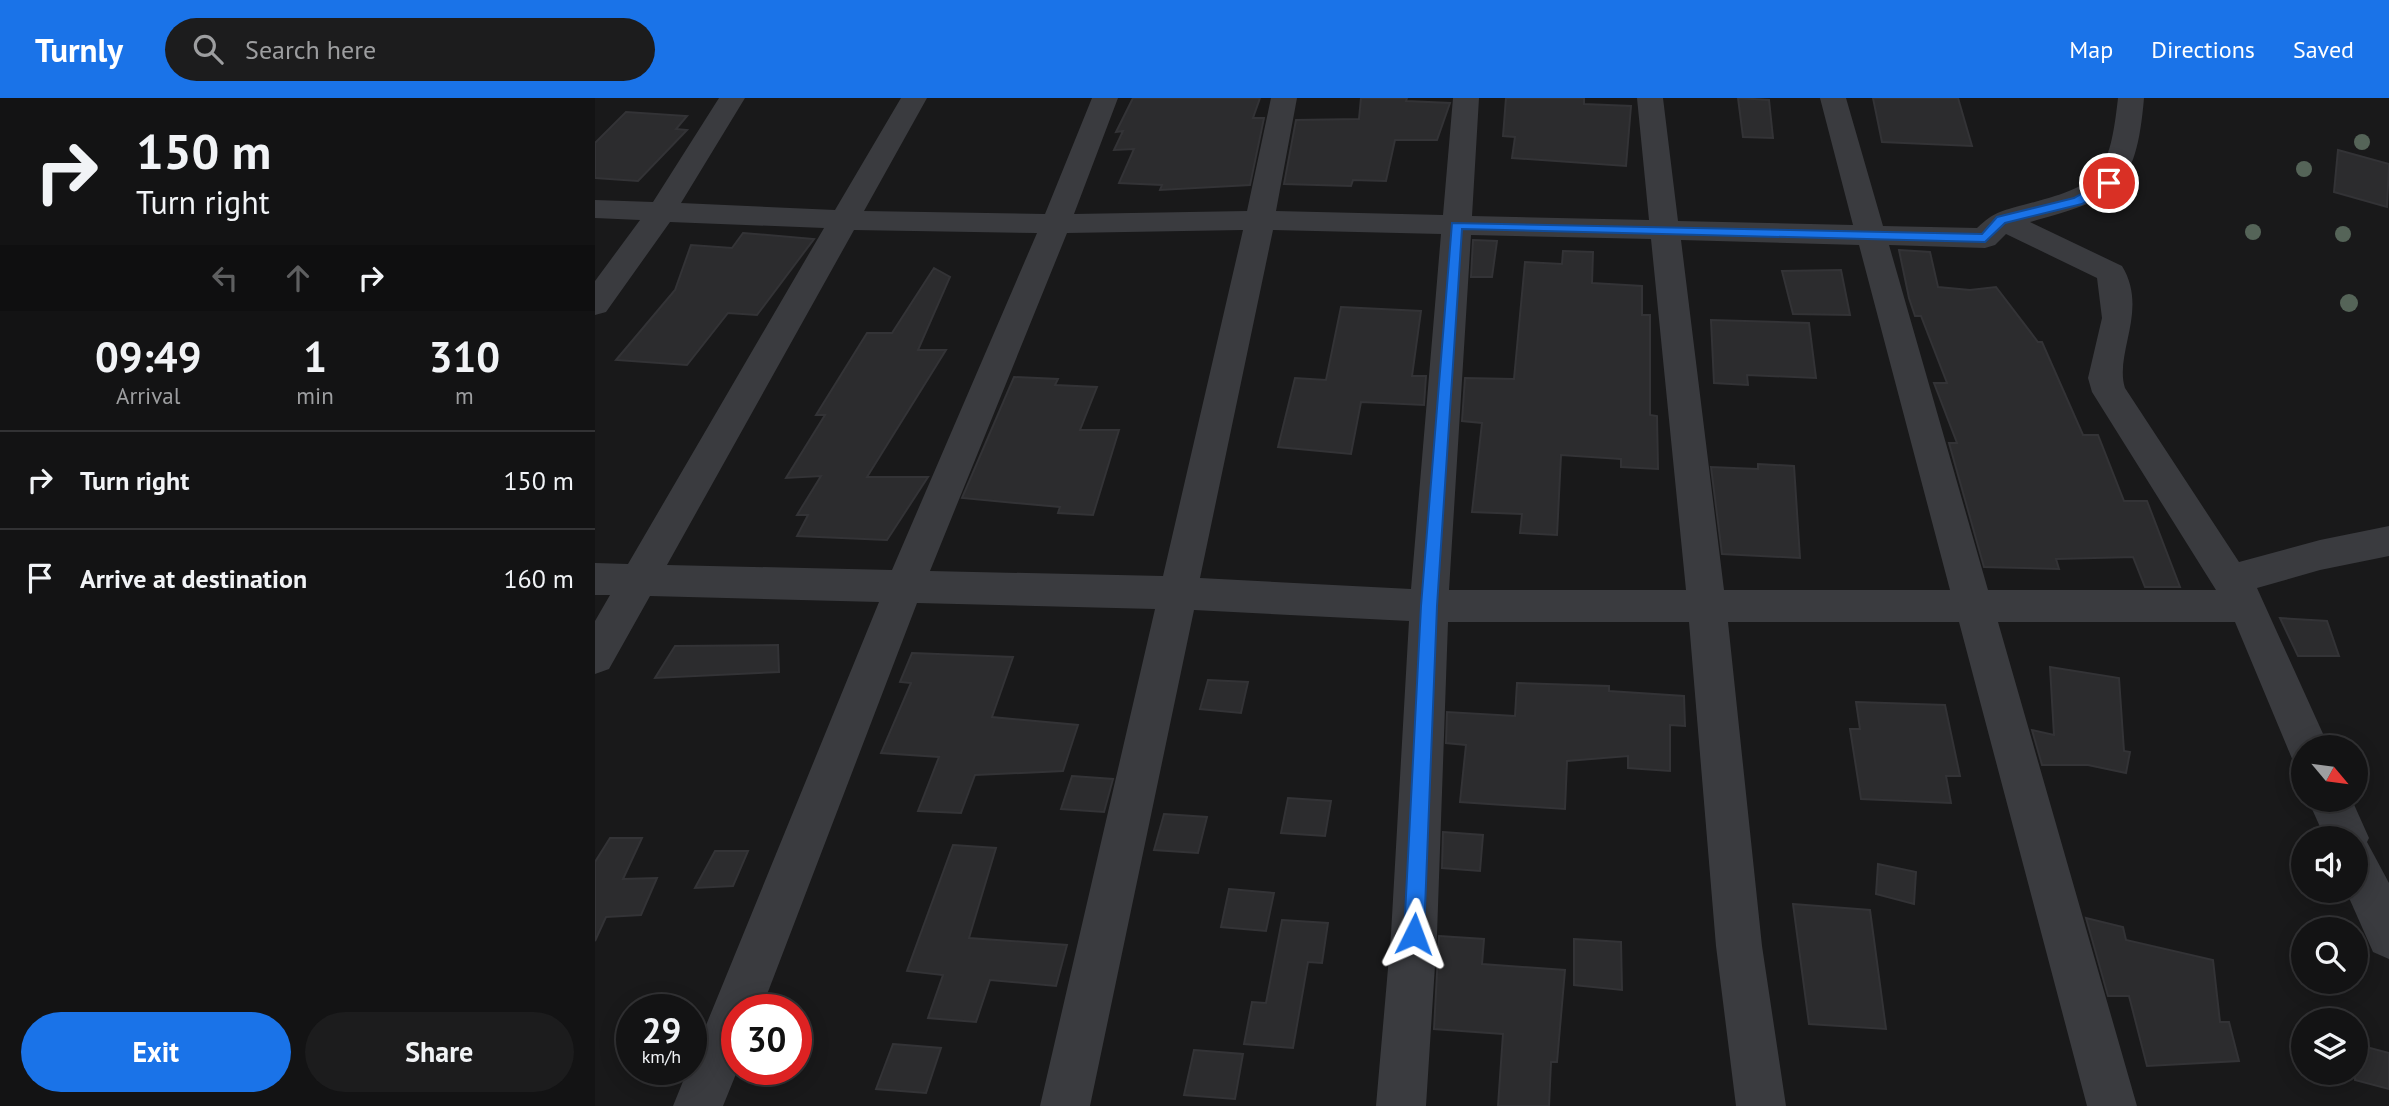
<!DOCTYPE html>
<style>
body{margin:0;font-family:"PT Sans",sans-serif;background:#1c1c1d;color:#f1f3f6;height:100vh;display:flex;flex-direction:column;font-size:26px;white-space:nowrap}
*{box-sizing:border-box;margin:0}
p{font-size:23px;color:#9d9ea0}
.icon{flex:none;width:38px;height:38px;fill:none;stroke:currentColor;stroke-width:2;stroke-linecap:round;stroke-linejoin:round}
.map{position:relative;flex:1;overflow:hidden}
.drawer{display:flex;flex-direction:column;background:#131314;width:595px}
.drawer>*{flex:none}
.banner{background:#131314;color:#f1f3f6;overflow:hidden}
.needle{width:46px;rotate:119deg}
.tools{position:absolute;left:1696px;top:637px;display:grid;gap:14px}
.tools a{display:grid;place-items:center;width:77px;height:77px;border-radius:50%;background:#131314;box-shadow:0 4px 18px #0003,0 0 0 2px #323234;font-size:35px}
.speed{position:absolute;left:21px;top:896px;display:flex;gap:14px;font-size:35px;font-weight:700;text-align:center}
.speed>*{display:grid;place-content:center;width:91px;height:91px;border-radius:50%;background:#131314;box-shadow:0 4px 18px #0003,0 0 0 2px #323234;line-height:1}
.speed small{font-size:18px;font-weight:400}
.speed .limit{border:10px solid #d22;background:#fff;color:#111}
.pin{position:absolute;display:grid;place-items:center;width:60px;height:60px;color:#fff;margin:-30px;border:4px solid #fff;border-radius:50%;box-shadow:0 2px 7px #0007}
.me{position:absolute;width:77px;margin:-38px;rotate:3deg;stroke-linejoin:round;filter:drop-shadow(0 0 5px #0008)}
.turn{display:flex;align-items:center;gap:24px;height:147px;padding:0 21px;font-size:32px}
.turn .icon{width:91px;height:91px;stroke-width:2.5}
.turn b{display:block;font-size:49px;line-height:60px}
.lanes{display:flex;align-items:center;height:66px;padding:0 21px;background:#0003;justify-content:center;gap:35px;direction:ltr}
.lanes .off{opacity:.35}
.eta{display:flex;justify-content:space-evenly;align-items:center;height:119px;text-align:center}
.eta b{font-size:42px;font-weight:600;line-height:49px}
.action{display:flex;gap:14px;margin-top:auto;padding:14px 21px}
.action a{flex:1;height:80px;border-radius:42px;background:#1a73e8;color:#fff;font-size:28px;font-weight:600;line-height:80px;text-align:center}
.action a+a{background:#1c1c1d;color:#f1f3f6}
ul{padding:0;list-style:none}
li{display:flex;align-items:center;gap:21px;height:98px;padding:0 21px;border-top:2px solid #323234}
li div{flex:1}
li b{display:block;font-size:26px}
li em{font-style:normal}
header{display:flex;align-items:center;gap:42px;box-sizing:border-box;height:98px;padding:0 35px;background:#1a73e8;color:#fff}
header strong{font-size:33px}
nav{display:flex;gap:38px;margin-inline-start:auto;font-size:24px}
.search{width:490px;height:63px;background:#1c1c1d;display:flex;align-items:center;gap:18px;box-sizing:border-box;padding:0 24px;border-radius:38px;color:#9d9ea0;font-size:26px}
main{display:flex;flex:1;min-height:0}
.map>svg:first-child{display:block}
.building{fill:#2c2c2e;stroke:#333336;stroke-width:2}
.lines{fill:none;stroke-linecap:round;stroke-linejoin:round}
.minor{fill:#3a3b3f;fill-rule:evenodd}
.tree{fill:#556458}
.route{fill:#1a73e8;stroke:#114b97;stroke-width:2}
</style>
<header>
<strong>Turnly</strong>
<div class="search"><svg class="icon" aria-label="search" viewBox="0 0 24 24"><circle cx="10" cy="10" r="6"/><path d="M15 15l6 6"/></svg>Search here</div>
<nav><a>Map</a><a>Directions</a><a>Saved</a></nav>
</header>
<main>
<section class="drawer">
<div class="banner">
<div class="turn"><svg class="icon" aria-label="right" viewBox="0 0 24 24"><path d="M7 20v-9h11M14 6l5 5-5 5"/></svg><div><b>150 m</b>Turn right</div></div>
<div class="lanes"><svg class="icon off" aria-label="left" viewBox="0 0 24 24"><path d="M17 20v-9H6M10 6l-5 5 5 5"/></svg><svg class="icon off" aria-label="ahead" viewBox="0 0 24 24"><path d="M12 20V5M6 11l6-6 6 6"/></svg><svg class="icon" aria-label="right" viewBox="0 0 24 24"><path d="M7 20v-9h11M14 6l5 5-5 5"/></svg></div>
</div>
<div class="eta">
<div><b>09:49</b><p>Arrival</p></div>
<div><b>1</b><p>min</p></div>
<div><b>310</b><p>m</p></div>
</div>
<ul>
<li><svg class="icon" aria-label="right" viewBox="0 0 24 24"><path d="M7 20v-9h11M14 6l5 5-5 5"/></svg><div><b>Turn right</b></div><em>150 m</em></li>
<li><svg class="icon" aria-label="arrive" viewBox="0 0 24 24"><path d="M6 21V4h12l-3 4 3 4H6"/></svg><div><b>Arrive at destination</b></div><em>160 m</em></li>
</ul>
<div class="action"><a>Exit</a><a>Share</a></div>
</section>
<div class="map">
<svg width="1794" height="1008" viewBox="0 0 1794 1008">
<rect width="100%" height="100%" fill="#19191a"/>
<!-- building -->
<path class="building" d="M 538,0 L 665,0 L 658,20 L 669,20 L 655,87 L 565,92 L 567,87 L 524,85 L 539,51 L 519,52 L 528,33 L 521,34 Z
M 766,0 L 812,0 L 811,3 L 855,5 L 842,42 L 800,42 L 791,83 L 758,82 L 756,88 L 689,86 L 701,22 L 764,21 Z
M 911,0 L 989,0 L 989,6 L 1036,8 L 1031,68 L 917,60 L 920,39 L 908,38 Z
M 1143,0 L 1174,2 L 1178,40 L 1148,39 Z
M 1278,0 L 1363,0 L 1377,48 L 1287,44 Z
M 31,14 L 92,18 L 81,31 L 92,32 L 43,83 L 0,80 L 0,45 Z
M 1743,52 L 1794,66 L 1792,109 L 1739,94 Z
M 148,135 L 219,141 L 162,217 L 133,215 L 92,267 L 21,262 L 80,192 L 96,147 L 137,150 Z
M 878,142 L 902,143 L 897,179 L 876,179 Z
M 1304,152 L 1335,154 L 1343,189 L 1375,192 L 1401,189 L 1443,244 L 1447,244 L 1488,337 L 1503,337 L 1529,403 L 1552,403 L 1585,489 L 1550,489 L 1538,459 L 1461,461 L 1464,471 L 1389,469 L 1354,345 L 1362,345 L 1339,285 L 1352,285 L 1326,218 L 1320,218 L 1314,200 Z
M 968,153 L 998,154 L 997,185 L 1047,188 L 1047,217 L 1055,217 L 1055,317 L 1062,318 L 1063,371 L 1026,369 L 1026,361 L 966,357 L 962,437 L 925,435 L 927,416 L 877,414 L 887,325 L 867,323 L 870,280 L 919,281 L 930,164 L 967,166 Z
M 339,170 L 355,179 L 323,252 L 351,252 L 272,379 L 333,379 L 292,442 L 202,438 L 213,417 L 202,417 L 226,378 L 191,380 L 230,317 L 221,317 L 272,235 L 297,235 Z
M 1246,172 L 1255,217 L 1198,216 L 1187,173 Z
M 746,209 L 826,213 L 817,278 L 831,278 L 829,307 L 766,304 L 756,356 L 683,349 L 700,280 L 731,282 Z
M 1116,222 L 1214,225 L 1221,280 L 1152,277 L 1153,287 L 1119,285 Z
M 419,279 L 463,281 L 460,287 L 502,289 L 485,332 L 524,332 L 498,417 L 463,415 L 465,409 L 367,400 Z
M 1163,366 L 1199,368 L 1205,460 L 1127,456 L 1116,369 L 1163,371 Z
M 1685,520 L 1732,523 L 1744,558 L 1703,558 Z
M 183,547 L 184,574 L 60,580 L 80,548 Z
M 317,555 L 418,559 L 397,619 L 483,627 L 468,673 L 380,677 L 366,715 L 323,713 L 344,659 L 286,655 L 316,585 L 305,584 Z
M 1455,569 L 1524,580 L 1529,653 L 1535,654 L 1531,675 L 1493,667 L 1447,667 L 1437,632 L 1459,637 Z
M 613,582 L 653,584 L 646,615 L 605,611 Z
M 922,585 L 1014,588 L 1014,593 L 1089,598 L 1090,628 L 1075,627 L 1075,673 L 1033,670 L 1033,658 L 972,663 L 970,711 L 865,704 L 871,647 L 851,645 L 852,614 L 920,618 Z
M 1261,604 L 1350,607 L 1365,678 L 1351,678 L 1356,705 L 1266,701 L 1255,631 L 1265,631 Z
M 477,678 L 518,681 L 509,714 L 466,711 Z
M 693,700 L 736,703 L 730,738 L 686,735 Z
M 569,716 L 612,719 L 603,755 L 559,752 Z
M 848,734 L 888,737 L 885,773 L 847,770 Z
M 15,740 L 47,740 L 28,781 L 62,780 L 46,817 L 11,819 L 0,843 L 0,764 Z
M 358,747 L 401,750 L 374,840 L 472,847 L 461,888 L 395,882 L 381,924 L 333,920 L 348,877 L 312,873 Z
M 120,753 L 153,753 L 138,788 L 100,790 Z
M 1283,766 L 1321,774 L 1319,806 L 1281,796 Z
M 634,791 L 679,795 L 671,833 L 626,829 Z
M 1198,806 L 1275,812 L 1291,931 L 1214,926 Z
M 1491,820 L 1528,829 L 1531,842 L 1618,862 L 1625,924 L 1634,924 L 1644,963 L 1552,968 L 1534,898 L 1513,898 Z
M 687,822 L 733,825 L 727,865 L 713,864 L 698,950 L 649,946 L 657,904 L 671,905 Z
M 844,838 L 889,841 L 887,866 L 970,872 L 962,964 L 956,964 L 954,1008 L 903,1008 L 908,936 L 839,931 Z
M 979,841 L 1026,844 L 1027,892 L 979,887 Z
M 298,946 L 346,950 L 331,995 L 281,991 Z
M 1760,946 L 1794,955 L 1794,991 L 1760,982 Z
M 599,952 L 648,956 L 640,1001 L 589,997 Z"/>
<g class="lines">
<!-- minor -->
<path class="minor" d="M 124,0 L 150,0 L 86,105 L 240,112 L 306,0 L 332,0 L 269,113 L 450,116 L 497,0 L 523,0 L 479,116 L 652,113 L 676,0 L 702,0 L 681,113 L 848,117 L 858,0 L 884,0 L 877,118 L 1054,122 L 1042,0 L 1068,0 L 1083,123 L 1258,127 L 1225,0 L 1251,0 L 1288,128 L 1382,130 C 1399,114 1406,113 1428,107 C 1505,87 1514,80 1523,0 L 1549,0 C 1541,94 1521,100 1435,124 L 1527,168 C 1554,212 1519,255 1530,290 L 1644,464 L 1725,442 L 1794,428 L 1794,458 L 1725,472 L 1662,490 L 1734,649 L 1708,649 L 1708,667 L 1698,663 L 1640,524 L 1403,524 L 1542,1008 L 1492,1008 L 1364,524 L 1133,524 L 1167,848 L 1191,1008 L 1141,1008 L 1121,848 L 1094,524 L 853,524 L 842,836 L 831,1008 L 781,1008 L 796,836 L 814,523 L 599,512 L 495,1008 L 445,1008 L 560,511 L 322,505 L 166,912 L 142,912 L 143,971 L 128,1008 L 78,1008 L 93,971 L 96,971 L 96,964 L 284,504 L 55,498 L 14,571 L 0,576 L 0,523 L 15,497 L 0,497 L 0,465 L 33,466 L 229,130 L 75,124 L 11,214 L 0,217 L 0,183 L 45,122 L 0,120 L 0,102 L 58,104 ZM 259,132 L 442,135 L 297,472 L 72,467 ZM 648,132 L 568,478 L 335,473 L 472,135 ZM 678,132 L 846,136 L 816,491 L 605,480 ZM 1411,136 L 1502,180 L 1507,220 L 1493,280 L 1497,294 L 1621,492 L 1393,492 L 1294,147 L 1390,150 L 1400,147 ZM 876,137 L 1056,141 L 1091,492 L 854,492 ZM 1086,142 L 1264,147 L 1355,492 L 1129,492 Z
M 1713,702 L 1757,702 L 1774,740 L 1772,744 L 1794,785 L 1794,861 L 1778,854 L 1751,793 L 1760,793 L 1760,740 L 1730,740 Z"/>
</g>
<!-- trees -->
<g class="tree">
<circle cx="1767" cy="44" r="8"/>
<circle cx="1709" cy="71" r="8"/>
<circle cx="1658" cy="134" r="8"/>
<circle cx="1748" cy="136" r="8"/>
<circle cx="1754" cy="205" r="9"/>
</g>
<!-- route -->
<path class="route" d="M 1510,82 L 1520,85 L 1487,106 L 1410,125 L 1390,144 L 867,131 L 842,508 L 829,836 L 826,843 L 819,846 L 812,843 L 809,836 L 826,508 L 857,125 L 1387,136 L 1402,119 L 1479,100 Z"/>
</svg>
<div class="tools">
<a><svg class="needle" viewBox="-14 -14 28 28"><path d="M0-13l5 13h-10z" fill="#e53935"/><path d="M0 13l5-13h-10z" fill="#9d9ea0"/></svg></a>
<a><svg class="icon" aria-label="sound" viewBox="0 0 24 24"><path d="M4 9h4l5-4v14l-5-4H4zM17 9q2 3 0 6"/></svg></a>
<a><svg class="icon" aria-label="search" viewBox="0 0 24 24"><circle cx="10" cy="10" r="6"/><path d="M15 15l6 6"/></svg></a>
<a><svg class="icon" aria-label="layers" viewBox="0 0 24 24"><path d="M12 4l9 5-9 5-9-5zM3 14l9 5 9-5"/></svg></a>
</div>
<div class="speed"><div>29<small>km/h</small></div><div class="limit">30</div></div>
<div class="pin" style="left:1514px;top:85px;background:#d93025"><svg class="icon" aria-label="arrive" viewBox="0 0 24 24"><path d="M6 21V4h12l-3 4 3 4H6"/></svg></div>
<svg class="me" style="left:819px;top:836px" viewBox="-20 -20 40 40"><path d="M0-17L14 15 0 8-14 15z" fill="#1a73e8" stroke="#fff" stroke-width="4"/></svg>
</div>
</main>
